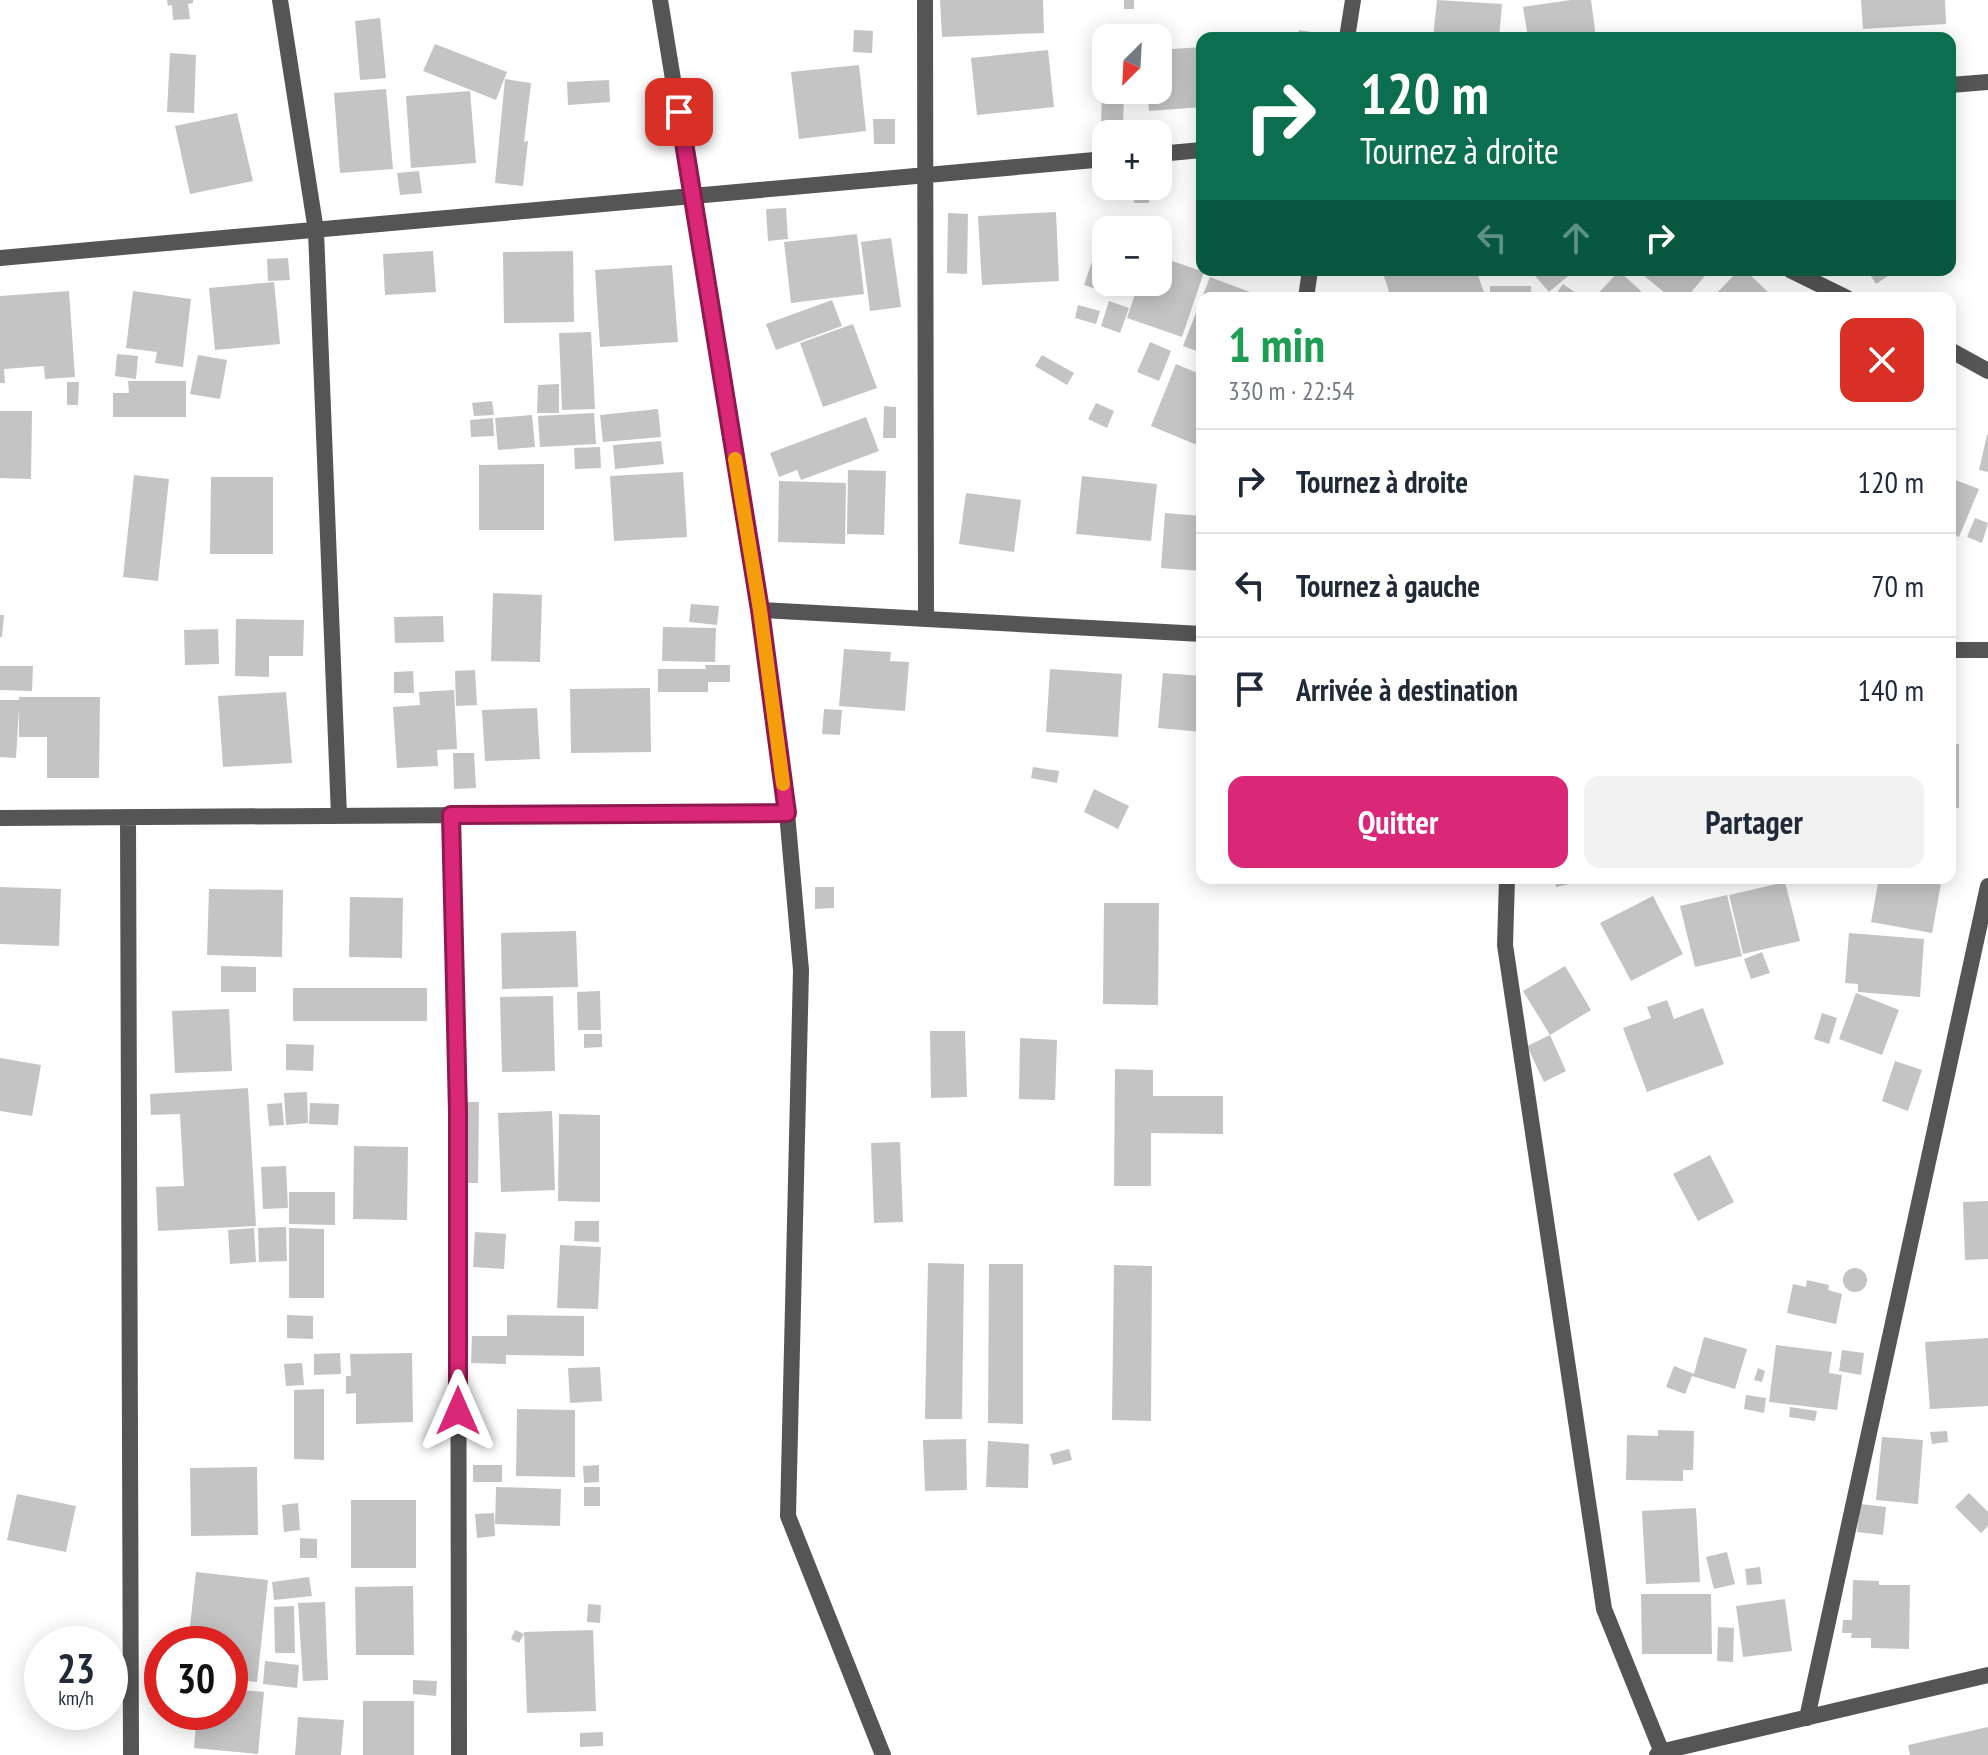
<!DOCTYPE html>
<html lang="fr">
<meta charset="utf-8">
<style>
body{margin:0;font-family:"PT Sans Narrow",sans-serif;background:#f2f2f3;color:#1f2937;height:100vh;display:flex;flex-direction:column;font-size:30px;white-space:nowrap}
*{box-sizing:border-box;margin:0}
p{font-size:26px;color:#747a83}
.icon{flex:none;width:44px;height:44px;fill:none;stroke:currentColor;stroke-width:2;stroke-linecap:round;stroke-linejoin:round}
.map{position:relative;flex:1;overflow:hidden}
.details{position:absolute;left:1196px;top:292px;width:760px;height:592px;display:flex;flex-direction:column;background:#fff;border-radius:16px;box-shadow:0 4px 20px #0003}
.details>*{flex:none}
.guide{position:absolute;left:1196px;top:32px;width:760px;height:244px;border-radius:16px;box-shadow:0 4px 20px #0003;background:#0b6e4f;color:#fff;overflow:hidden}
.needle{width:52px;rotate:204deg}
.controls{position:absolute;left:1092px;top:24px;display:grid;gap:16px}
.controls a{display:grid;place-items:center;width:80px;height:80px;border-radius:16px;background:#fff;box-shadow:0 4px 20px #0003;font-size:40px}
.speed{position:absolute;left:24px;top:1626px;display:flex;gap:16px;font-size:40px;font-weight:700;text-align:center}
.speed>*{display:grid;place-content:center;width:104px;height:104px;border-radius:50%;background:#fff;box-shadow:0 4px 20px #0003;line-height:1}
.speed small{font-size:20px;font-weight:400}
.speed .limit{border:12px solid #d22;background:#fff;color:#111}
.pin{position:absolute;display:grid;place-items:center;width:68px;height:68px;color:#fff;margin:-34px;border-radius:16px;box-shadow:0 4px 12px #0006}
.me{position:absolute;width:88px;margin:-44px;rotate:0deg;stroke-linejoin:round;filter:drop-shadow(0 0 6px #0008)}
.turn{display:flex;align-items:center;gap:28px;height:168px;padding:0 32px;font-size:36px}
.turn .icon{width:104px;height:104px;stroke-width:2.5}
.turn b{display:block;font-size:56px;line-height:68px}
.lanes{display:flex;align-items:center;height:76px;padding:0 32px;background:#0003;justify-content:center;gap:40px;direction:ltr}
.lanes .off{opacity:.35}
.round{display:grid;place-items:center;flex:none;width:84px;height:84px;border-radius:16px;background:#f2f2f3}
.overview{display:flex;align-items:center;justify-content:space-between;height:136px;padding:0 32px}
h1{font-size:48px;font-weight:700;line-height:60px;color:#1e9e55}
.primary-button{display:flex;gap:16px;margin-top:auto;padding:16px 32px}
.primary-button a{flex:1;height:92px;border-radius:16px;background:#db2777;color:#fff;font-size:32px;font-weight:700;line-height:92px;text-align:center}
.primary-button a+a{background:#f2f2f3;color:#1f2937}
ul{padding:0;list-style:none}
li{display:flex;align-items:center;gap:24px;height:104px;padding:0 32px;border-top:2px solid #e0e1e3}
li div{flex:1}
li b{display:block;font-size:30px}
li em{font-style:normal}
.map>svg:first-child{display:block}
.building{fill:#c4c4c4}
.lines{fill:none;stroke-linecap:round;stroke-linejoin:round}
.minor{stroke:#555;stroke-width:16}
.route-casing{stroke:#8e194d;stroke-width:20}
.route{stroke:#db2777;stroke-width:14}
.slow{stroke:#f59e0b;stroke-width:14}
</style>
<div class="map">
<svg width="1988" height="1755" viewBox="0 0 1988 1755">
<rect width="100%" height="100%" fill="#fff"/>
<!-- building -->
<path class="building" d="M 167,0 L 193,0 L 193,3 L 188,4 L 190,19 L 173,20 L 172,5 L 168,6 Z
M 940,0 L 1043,0 L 1044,33 L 942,37 Z
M 1124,0 L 1134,0 L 1134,9 L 1124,9 Z
M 1437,0 L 1502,4 L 1499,38 L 1433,38 Z
M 1571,0 L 1591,0 L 1596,38 L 1528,38 L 1523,7 Z
M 1861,0 L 1945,0 L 1946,24 L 1863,29 Z
M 380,18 L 386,78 L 360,80 L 355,21 Z
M 854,30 L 873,31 L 872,53 L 853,52 Z
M 1299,30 L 1317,33 L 1316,38 L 1297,38 Z
M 435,44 L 507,72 L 496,100 L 423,71 Z
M 1202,47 L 1202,107 L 1149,111 L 1147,90 L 1158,90 L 1158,50 Z
M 1048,50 L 1054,107 L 977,115 L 971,58 Z
M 170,53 L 196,55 L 194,113 L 167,112 Z
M 859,65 L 866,131 L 799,139 L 791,72 Z
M 505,79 L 531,83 L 524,142 L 528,141 L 523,186 L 495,183 Z
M 609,80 L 610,102 L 568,105 L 567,82 Z
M 386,89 L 393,169 L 340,173 L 334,93 Z
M 470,91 L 476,163 L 411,168 L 406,96 Z
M 1102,92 L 1124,93 L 1123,126 L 1101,125 Z
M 237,113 L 253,181 L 190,194 L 175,126 Z
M 873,119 L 895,119 L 895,144 L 874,144 Z
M 419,171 L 422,193 L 400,195 L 397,173 Z
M 1135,190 L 1149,190 L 1149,203 L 1134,203 Z
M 786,208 L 788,239 L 768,241 L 766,209 Z
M 1056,212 L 1059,281 L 982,285 L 978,216 Z
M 948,213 L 968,214 L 967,274 L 947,273 Z
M 1105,223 L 1125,229 L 1106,230 L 1106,282 L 1121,282 L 1117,296 L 1084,285 Z
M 857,234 L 864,294 L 791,303 L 784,242 Z
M 891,238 L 901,307 L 870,311 L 861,242 Z
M 433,251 L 436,292 L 385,295 L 383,254 Z
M 573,251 L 574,322 L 504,323 L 503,252 Z
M 1158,256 L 1204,272 L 1182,337 L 1127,318 L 1139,282 L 1158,282 Z
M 288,258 L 290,280 L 268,281 L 267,259 Z
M 672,265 L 678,342 L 600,347 L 595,270 Z
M 1382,270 L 1476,270 L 1486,298 L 1391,298 Z
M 1530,270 L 1575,270 L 1549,292 Z
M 1637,270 L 1710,270 L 1686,298 L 1671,298 Z
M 1739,270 L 1745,270 L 1774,298 L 1712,298 Z
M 1867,270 L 1897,270 L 1876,284 Z
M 1619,271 L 1641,291 L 1635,298 L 1594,298 Z
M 1210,277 L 1266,298 L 1202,298 L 1202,353 L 1183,346 Z
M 274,282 L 280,344 L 215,350 L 209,288 Z
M 1563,284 L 1583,298 L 1553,298 Z
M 1490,286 L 1531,286 L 1531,298 L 1490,298 Z
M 69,291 L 75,377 L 45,379 L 44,366 L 4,369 L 5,383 L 0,383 L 0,296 Z
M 133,291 L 191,299 L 183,367 L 155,363 L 157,352 L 126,348 Z
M 832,300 L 842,326 L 776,350 L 766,324 Z
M 1109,301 L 1129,308 L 1120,333 L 1101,326 Z
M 1078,305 L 1100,311 L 1096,324 L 1075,318 Z
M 853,324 L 877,388 L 823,407 L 800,343 Z
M 591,332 L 595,409 L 562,410 L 559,333 Z
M 1150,342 L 1171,351 L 1159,381 L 1137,372 Z
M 117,354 L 138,356 L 136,379 L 115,376 Z
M 198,355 L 227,360 L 220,399 L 190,394 Z
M 1042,355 L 1074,373 L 1067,385 L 1035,366 Z
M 1176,364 L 1202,375 L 1202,447 L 1151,426 Z
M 128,381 L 186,381 L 186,417 L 113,417 L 113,393 L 129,393 Z
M 67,382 L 79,382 L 78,405 L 67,405 Z
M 559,384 L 559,413 L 537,413 L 538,385 Z
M 492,401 L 494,415 L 474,416 L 472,403 Z
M 1096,403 L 1114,411 L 1107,428 L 1088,419 Z
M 884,406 L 896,407 L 896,438 L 883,438 Z
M 658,409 L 661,437 L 603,442 L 600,415 Z
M 0,411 L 32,411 L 31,479 L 0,478 Z
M 594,413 L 596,444 L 540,447 L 538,416 Z
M 532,415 L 535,447 L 498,450 L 495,418 Z
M 866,417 L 879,451 L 801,480 L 797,470 L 779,477 L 770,453 Z
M 493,418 L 494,436 L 471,437 L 470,420 Z
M 1987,435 L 1988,435 L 1988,472 L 1979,470 Z
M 661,441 L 664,464 L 615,469 L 613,445 Z
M 600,447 L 601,468 L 575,469 L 574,448 Z
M 544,464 L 544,530 L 479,530 L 479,465 Z
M 848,470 L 886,471 L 884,535 L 847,534 Z
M 683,472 L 687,537 L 614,541 L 610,476 Z
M 134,475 L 169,479 L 158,581 L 123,577 Z
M 1082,476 L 1157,484 L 1151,541 L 1076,534 Z
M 211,477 L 273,477 L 273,554 L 210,554 Z
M 1950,478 L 1979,489 L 1959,537 L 1950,534 Z
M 779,481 L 846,483 L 845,544 L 778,542 Z
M 966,493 L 1021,500 L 1014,552 L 959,544 Z
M 1165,513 L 1202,516 L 1202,571 L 1161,568 Z
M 1975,518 L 1988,523 L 1982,543 L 1967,537 Z
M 493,593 L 542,595 L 540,662 L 491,661 Z
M 691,604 L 719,606 L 717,625 L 689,622 Z
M 0,615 L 4,615 L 2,637 L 0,637 Z
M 443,616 L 444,642 L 395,643 L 394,617 Z
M 236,619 L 304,620 L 303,656 L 269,656 L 269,677 L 235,676 Z
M 663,627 L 716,628 L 715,662 L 662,661 Z
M 218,629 L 219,664 L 185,665 L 184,630 Z
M 844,649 L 891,652 L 890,661 L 909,662 L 905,711 L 839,706 Z
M 705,665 L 730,665 L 730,682 L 708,682 L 708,692 L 658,692 L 658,669 L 706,669 Z
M 0,666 L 33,666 L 32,691 L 0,690 Z
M 1050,669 L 1122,674 L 1118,737 L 1046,732 Z
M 475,670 L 477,705 L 456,706 L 455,671 Z
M 413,671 L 414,693 L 394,693 L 394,672 Z
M 1163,673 L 1202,676 L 1202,732 L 1158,728 Z
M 650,688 L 651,752 L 571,753 L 570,689 Z
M 454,690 L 457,749 L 437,750 L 438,766 L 397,768 L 393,707 L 420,705 L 419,692 Z
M 286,692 L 292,763 L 223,767 L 218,696 Z
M 19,697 L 100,697 L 99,778 L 47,778 L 47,737 L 19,737 L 19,709 L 16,758 L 0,757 L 0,700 L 19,700 Z
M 537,708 L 540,759 L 485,761 L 482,710 Z
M 824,709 L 842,710 L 840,735 L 822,734 Z
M 1950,744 L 1959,744 L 1959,808 L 1950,808 Z
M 453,753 L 474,753 L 476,788 L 454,789 Z
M 1033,767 L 1059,771 L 1057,783 L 1031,778 Z
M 1094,789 L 1129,806 L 1118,829 L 1084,812 Z
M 1554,878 L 1592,878 L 1592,879 L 1556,887 Z
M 1879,878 L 1942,878 L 1932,933 L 1871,922 Z
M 1785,882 L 1800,941 L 1743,954 L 1729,895 Z
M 0,887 L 61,889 L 59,946 L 0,944 Z
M 815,887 L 834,887 L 834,908 L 815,909 Z
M 209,889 L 283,890 L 282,957 L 207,955 Z
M 1727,895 L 1742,956 L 1695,967 L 1680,906 Z
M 1653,896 L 1683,954 L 1631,981 L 1600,923 Z
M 350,897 L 403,898 L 402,958 L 349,957 Z
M 1104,903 L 1159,903 L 1158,1005 L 1103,1004 Z
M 576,931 L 578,987 L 502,989 L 501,933 Z
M 1849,933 L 1924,939 L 1920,997 L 1858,992 L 1858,984 L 1845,983 Z
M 1762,952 L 1770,973 L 1751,979 L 1744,959 Z
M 221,966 L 256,967 L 256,992 L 221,992 Z
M 1565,966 L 1591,1010 L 1550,1035 L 1523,991 Z
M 293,988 L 427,988 L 427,1021 L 293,1021 Z
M 600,991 L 601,1030 L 578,1030 L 577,992 Z
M 1856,993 L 1899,1010 L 1882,1055 L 1839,1039 Z
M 553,996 L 555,1071 L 502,1072 L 500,997 Z
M 1667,1000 L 1674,1019 L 1703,1008 L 1724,1064 L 1647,1092 L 1623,1028 L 1651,1018 L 1647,1007 Z
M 229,1009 L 232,1071 L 175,1073 L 172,1011 Z
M 1822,1013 L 1837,1018 L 1829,1044 L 1814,1039 Z
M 930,1031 L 965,1031 L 967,1097 L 931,1098 Z
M 584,1034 L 602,1034 L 602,1047 L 584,1048 Z
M 1550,1035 L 1566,1071 L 1544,1082 L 1527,1046 Z
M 1020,1038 L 1057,1040 L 1055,1100 L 1019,1099 Z
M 286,1044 L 314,1045 L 313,1071 L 286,1070 Z
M 0,1058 L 41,1065 L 32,1116 L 0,1111 Z
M 1895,1061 L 1922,1070 L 1908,1111 L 1882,1101 Z
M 1115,1069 L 1153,1070 L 1153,1096 L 1223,1096 L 1223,1134 L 1151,1133 L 1151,1186 L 1114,1186 Z
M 248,1088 L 256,1226 L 158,1231 L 156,1187 L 184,1186 L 180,1114 L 151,1115 L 150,1094 Z
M 307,1092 L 308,1123 L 286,1125 L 284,1093 Z
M 461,1102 L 479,1102 L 478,1183 L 460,1183 Z
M 282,1103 L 284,1125 L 269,1126 L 267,1104 Z
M 310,1103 L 339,1104 L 338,1125 L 309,1124 Z
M 552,1111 L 555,1190 L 501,1192 L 498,1113 Z
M 559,1114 L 600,1115 L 600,1202 L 558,1201 Z
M 900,1142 L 903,1222 L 874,1223 L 871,1143 Z
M 354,1146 L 408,1147 L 407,1220 L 353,1219 Z
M 1710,1155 L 1734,1202 L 1698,1221 L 1673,1174 Z
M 286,1166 L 288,1208 L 263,1209 L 261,1167 Z
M 289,1192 L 335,1192 L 335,1225 L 289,1224 Z
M 1988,1201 L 1988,1259 L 1965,1260 L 1963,1202 Z
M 575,1221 L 599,1221 L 599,1242 L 574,1241 Z
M 286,1227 L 287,1261 L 259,1262 L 258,1228 Z
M 254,1228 L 256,1262 L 230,1264 L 228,1230 Z
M 289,1228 L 324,1229 L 324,1298 L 289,1298 Z
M 475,1232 L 506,1234 L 504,1269 L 473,1267 Z
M 560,1245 L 601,1247 L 598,1309 L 557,1308 Z
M 928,1263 L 964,1264 L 962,1419 L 925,1419 Z
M 989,1264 L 1023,1264 L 1023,1424 L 988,1423 Z
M 1114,1265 L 1152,1266 L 1151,1421 L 1112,1420 Z
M1843 1280a12 12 0 1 1 24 0a12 12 0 1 1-24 0Z
M 1807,1280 L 1829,1285 L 1828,1290 L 1842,1294 L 1836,1324 L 1787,1313 L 1793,1284 L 1806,1287 Z
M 287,1315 L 313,1316 L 313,1339 L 287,1338 Z
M 507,1315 L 584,1316 L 584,1356 L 506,1355 L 506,1364 L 471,1363 L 472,1336 L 507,1336 Z
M 1704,1337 L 1747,1349 L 1735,1389 L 1692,1376 L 1685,1394 L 1666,1387 L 1674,1366 L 1694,1374 Z
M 1988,1338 L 1988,1406 L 1930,1409 L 1925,1342 Z
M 1776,1345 L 1832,1352 L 1829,1373 L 1842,1375 L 1837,1410 L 1769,1402 Z
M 1842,1350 L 1864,1353 L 1861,1375 L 1839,1371 Z
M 340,1353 L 341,1374 L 314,1375 L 314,1354 Z
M 412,1353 L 413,1422 L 356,1424 L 356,1393 L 346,1394 L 346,1376 L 351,1376 L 350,1354 Z
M 302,1363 L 304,1385 L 286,1386 L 284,1364 Z
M 600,1367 L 602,1401 L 570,1403 L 568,1368 Z
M 1758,1368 L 1765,1371 L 1762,1382 L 1754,1380 Z
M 324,1389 L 324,1460 L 294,1459 L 294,1390 Z
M 1746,1395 L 1766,1398 L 1764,1413 L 1744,1409 Z
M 1790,1407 L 1817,1411 L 1815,1421 L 1789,1417 Z
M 517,1409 L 575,1410 L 575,1477 L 516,1476 Z
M 1658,1430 L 1694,1431 L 1693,1470 L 1683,1470 L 1683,1481 L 1626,1480 L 1627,1435 L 1658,1436 Z
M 1947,1431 L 1948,1442 L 1932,1444 L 1930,1432 Z
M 1882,1437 L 1923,1440 L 1918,1504 L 1876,1500 Z
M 966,1439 L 967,1490 L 925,1491 L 923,1440 Z
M 988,1441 L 1029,1444 L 1028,1488 L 986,1487 Z
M 1069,1449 L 1072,1460 L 1053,1465 L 1050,1454 Z
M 473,1465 L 502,1465 L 502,1482 L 473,1482 Z
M 599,1465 L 599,1482 L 584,1483 L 583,1466 Z
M 257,1467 L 258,1535 L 191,1536 L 190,1468 Z
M 496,1487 L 561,1489 L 560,1526 L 495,1524 Z
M 584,1487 L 600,1487 L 600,1506 L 584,1506 Z
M 1969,1493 L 1988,1512 L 1988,1526 L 1981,1533 L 1955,1507 Z
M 17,1494 L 76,1506 L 66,1552 L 7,1540 Z
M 351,1500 L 416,1500 L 416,1568 L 351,1568 Z
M 298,1503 L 300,1530 L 284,1532 L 282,1505 Z
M 1860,1504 L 1886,1507 L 1883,1535 L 1857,1532 Z
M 1696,1508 L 1700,1582 L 1646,1584 L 1642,1511 Z
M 494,1513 L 495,1536 L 477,1538 L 475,1514 Z
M 300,1538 L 317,1539 L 317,1558 L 300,1558 Z
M 1727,1552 L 1735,1584 L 1714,1589 L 1706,1557 Z
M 1760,1567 L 1762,1584 L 1747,1585 L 1745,1569 Z
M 196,1572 L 268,1580 L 257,1682 L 230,1679 L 230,1644 L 188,1644 Z
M 309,1577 L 312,1596 L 274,1600 L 272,1582 Z
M 1853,1580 L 1879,1581 L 1879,1585 L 1910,1585 L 1909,1649 L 1871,1648 L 1871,1638 L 1851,1638 L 1852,1633 L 1842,1633 L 1843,1620 L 1852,1620 Z
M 413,1586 L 414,1655 L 356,1655 L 355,1587 Z
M 1641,1594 L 1711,1594 L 1712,1654 L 1642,1654 Z
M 1785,1599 L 1792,1651 L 1743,1657 L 1736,1606 Z
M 325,1602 L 328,1680 L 303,1681 L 298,1603 Z
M 588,1604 L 601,1605 L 600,1623 L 587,1622 Z
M 294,1606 L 295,1653 L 275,1653 L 274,1607 Z
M 1718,1627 L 1734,1628 L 1733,1662 L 1717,1661 Z
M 515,1630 L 524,1634 L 519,1643 L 511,1639 Z
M 593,1630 L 596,1711 L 527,1713 L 524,1632 Z
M 265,1661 L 299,1665 L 297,1688 L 263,1684 Z
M 413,1680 L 437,1681 L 436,1696 L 413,1694 Z
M 230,1689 L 264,1692 L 258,1754 L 194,1748 L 197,1712 L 230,1712 Z
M 363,1701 L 414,1701 L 414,1755 L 363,1755 Z
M 298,1717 L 344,1720 L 341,1755 L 295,1755 Z
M 1988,1727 L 1988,1755 L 1910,1755 L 1908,1745 Z
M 603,1732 L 603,1746 L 580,1747 L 580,1733 Z"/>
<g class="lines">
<!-- minor -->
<path class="minor" d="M 280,0 L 316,231 L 339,816
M 660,0 L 760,610 L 787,813 L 801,970 L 788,1516 L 883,1755
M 925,0 L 926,618
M 1347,38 L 1353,0
M 1950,85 L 1988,82
M 1158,154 L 1202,150
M 0,258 L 1106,159
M 1790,270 L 1847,298
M 1306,298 L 1310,270
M 1950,350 L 1988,371
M 760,610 L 1202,634
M 1950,650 L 1988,650
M 451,815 L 458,1112 L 459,1755
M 128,817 L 131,1755
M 0,818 L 787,813
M 1507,878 L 1505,945 L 1604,1609 L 1663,1755
M 1807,1718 L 1988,886
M 1657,1755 L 1660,1752 L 1988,1675"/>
</g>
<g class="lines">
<!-- route casing -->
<g class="route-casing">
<path id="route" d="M 458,1411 L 458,1112 L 451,815 L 787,813 L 760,610 L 679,112"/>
</g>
<!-- route -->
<use href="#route" class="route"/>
<!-- slow -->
<path class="slow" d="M 735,459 L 760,610 L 783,784"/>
</g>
</svg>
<div class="controls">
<a><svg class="needle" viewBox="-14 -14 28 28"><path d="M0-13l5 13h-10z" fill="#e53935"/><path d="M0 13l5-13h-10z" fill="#747a83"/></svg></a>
<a>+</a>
<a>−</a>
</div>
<div class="speed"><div>23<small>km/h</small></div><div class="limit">30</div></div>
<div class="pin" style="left:679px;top:112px;background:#d93025"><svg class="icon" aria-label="arrive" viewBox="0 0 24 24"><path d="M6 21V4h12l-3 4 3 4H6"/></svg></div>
<svg class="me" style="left:458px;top:1411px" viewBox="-20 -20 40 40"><path d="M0-17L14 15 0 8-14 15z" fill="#db2777" stroke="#fff" stroke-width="4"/></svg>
<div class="guide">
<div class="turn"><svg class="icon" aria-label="right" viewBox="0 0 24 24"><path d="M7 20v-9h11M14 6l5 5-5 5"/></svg><div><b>120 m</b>Tournez à droite</div></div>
<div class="lanes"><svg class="icon off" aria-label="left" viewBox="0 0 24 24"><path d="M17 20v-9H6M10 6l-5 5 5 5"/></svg><svg class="icon off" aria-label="ahead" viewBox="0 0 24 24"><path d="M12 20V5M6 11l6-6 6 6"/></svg><svg class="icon" aria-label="right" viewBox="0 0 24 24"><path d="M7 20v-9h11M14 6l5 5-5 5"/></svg></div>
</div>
<section class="details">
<div class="overview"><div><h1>1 min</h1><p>330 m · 22:54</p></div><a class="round" style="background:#d93025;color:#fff"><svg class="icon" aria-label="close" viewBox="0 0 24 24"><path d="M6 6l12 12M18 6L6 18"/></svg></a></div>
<ul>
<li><svg class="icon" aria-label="right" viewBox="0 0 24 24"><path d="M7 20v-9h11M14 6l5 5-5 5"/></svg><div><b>Tournez à droite</b></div><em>120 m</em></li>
<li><svg class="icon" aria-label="left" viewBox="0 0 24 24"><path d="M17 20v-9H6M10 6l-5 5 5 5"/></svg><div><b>Tournez à gauche</b></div><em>70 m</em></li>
<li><svg class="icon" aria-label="arrive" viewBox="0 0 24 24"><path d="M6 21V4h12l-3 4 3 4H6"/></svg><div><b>Arrivée à destination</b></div><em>140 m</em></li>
</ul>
<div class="primary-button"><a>Quitter</a><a>Partager</a></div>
</section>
</div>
